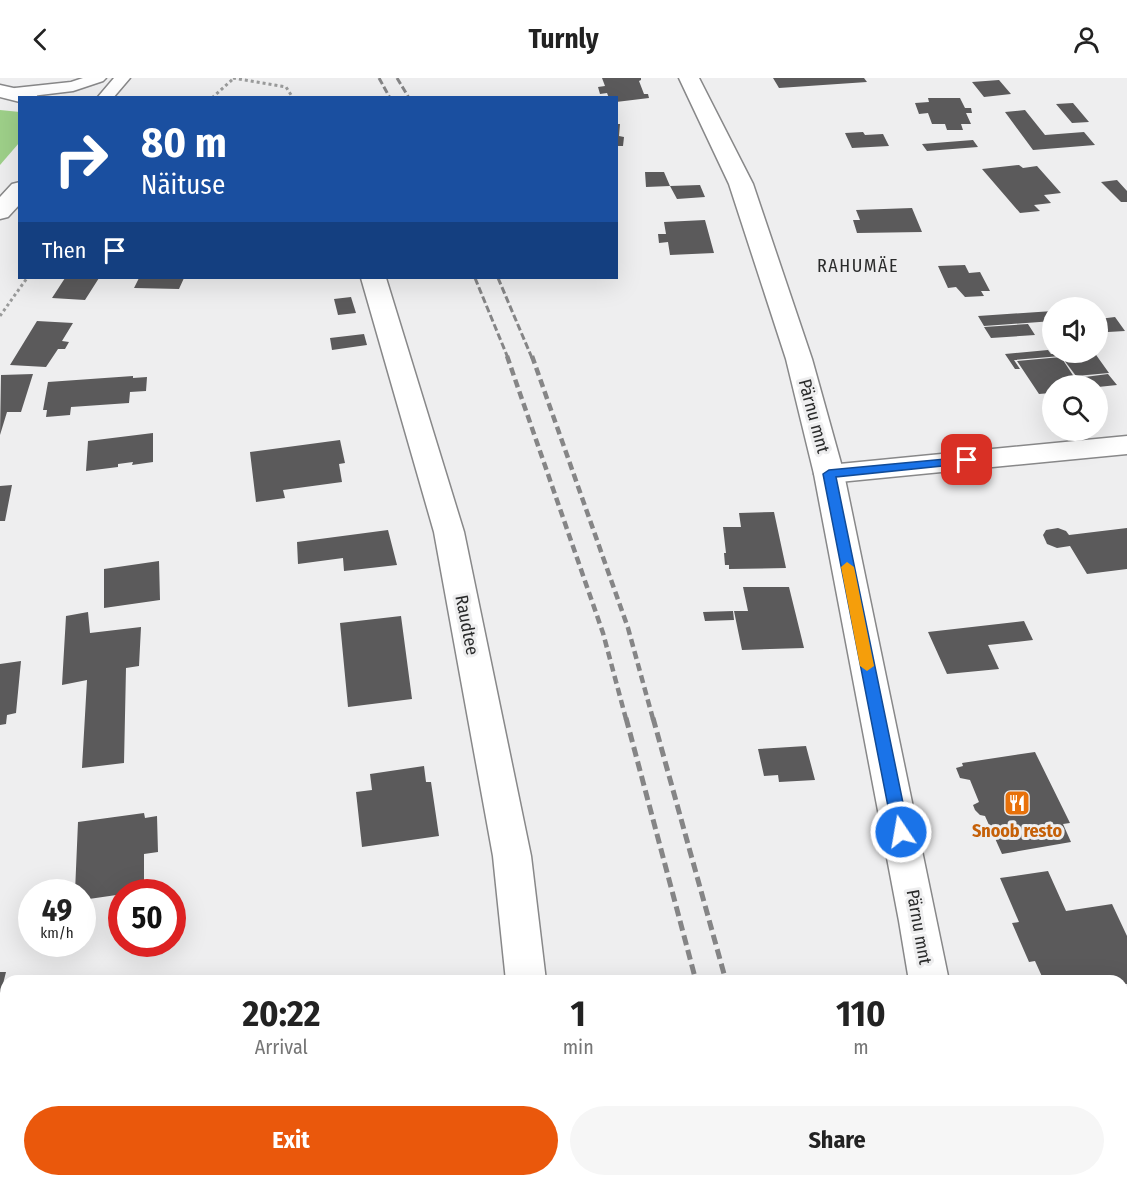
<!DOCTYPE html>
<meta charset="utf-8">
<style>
body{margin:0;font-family:"Fira Sans Condensed",sans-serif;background:#f6f6f6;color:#222;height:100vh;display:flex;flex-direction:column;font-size:22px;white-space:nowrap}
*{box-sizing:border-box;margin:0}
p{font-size:20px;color:#767676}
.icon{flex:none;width:33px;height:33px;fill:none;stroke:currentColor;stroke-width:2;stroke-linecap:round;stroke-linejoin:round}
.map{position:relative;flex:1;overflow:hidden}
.sheet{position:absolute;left:0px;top:897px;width:1128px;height:212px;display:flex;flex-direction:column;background:#fff;border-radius:18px 18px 0 0;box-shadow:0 6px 24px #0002}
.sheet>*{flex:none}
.guide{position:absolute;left:18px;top:18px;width:600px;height:183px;border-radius:0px;box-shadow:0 6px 24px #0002;background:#1a4fa0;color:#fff;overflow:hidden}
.buttons{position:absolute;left:1042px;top:219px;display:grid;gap:12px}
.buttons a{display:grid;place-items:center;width:66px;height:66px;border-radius:50%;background:#fff;box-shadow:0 6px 24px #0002;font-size:30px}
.speed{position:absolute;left:18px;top:801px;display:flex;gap:12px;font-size:30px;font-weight:700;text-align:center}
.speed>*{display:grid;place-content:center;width:78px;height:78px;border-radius:50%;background:#fff;box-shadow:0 6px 24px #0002;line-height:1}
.speed small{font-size:15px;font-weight:400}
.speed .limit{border:9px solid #d22;background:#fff;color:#111}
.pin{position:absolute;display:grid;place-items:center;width:51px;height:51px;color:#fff;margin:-26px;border-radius:12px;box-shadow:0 3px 9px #0006}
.me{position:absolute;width:66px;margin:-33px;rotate:348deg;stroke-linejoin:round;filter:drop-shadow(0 0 4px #0008)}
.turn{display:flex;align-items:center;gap:21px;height:126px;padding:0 24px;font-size:27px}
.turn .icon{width:78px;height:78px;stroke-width:2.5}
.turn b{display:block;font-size:42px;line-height:51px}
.then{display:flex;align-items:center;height:57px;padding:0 24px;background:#0003;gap:12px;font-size:22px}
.eta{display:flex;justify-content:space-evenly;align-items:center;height:102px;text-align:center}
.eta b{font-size:36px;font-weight:700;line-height:42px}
.button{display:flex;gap:12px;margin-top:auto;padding:12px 24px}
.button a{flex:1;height:69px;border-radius:36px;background:#ea580c;color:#fff;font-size:24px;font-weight:700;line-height:69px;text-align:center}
.button a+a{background:#f6f6f6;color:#222}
header{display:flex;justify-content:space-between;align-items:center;height:78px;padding:0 24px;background:#fff;font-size:27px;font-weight:700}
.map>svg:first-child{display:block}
.green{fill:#9ed089}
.building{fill:#5b5a5b}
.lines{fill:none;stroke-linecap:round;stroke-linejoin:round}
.lane-casing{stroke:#888889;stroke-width:3}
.street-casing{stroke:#888889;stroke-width:3}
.secondary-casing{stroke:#888889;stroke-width:3}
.path-far1{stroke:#9a9b9b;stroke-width:3;stroke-dasharray:3 3;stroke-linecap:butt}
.path{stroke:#9a9b9b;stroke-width:4.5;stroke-dasharray:5 5;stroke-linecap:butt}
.lane{fill:#fff;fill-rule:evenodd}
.street{fill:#fff;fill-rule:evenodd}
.secondary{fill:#fff;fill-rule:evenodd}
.rail-far2{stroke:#858586;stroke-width:3;stroke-dasharray:7 3;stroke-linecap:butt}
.rail-far1{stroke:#858586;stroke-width:4.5;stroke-dasharray:8 4.5;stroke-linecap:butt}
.rail{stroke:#858586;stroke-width:5;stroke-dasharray:10 5;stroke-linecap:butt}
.route{fill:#1a73e8;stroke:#114b97;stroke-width:1.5}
.slow{fill:#f59e0b}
.labels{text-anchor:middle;stroke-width:6;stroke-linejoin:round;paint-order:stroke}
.far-quarter-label{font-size:18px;letter-spacing:1.5px;fill:#2a2b2b;stroke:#eeeeef}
.street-label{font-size:18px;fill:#2a2b2b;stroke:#eeeeef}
.food-label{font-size:18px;font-weight:bold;fill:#c56008;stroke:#eeeeef}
</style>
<header><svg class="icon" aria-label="back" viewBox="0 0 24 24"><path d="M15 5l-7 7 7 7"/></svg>Turnly<svg class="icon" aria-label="person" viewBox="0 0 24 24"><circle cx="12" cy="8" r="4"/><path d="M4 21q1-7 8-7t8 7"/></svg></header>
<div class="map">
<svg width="1127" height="1108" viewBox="0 0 1127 1108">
<rect width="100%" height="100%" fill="#eeeeef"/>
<!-- green -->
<path class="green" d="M 0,32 L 20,34 L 19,65 L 0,87 Z"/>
<!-- building -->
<path class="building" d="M 602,0 L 641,0 L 641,2 L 639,3 L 644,16 L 648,16 L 649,20 L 616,24 L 616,20 L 609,20 L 607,15 L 600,16 L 598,9 L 605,8 Z
M 773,0 L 864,0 L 867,4 L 779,10 Z
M 999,2 L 1011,16 L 984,19 L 972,4 Z
M 928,20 L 960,20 L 965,30 L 971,30 L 972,35 L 966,35 L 971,46 L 961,46 L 963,52 L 947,52 L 945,46 L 932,46 L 928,35 L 919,36 L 915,25 L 929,24 Z
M 1073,25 L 1089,44 L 1072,45 L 1056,26 Z
M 1025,32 L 1045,57 L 1084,54 L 1095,67 L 1033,72 L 1005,34 Z
M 616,46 L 620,46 L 619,58 L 624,59 L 623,68 L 616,68 Z
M 863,54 L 865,57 L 883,56 L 889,68 L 852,70 L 845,55 Z
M 973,62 L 978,69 L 927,73 L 922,66 Z
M 1019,87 L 1023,90 L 1037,88 L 1061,115 L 1044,117 L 1051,125 L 1034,127 L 1040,133 L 1020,135 L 982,91 Z
M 645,94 L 664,94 L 670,108 L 700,107 L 705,119 L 677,121 L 670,108 L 646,109 Z
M 1117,102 L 1127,113 L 1127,124 L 1121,124 L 1101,104 Z
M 912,130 L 922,154 L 857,155 L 853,142 L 860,142 L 856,132 Z
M 705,142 L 714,175 L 670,177 L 668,164 L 659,165 L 658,156 L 666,156 L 664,144 Z
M 965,187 L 969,195 L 980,194 L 990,213 L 981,213 L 984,218 L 965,219 L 956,209 L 948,210 L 938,188 Z
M 65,200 L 99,200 L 85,222 L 52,220 Z
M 139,200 L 184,200 L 179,211 L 134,210 Z
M 351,219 L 356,235 L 338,237 L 334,221 Z
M 1053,233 L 1053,243 L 984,248 L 978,238 Z
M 1115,239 L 1125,253 L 1108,254 L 1099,241 Z
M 37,243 L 73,245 L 62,263 L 69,264 L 65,271 L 58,271 L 46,289 L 10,287 Z
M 1028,246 L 1035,257 L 991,260 L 984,249 Z
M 364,256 L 367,267 L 332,272 L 330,260 Z
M 1048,272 L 1051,276 L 1094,274 L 1109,295 L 1076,298 L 1061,278 L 1014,282 L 1020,291 L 1015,291 L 1005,276 Z
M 1061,279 L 1080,308 L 1053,308 L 1053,319 L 1051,315 L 1039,316 L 1017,283 Z
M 33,296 L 21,334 L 7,334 L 0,357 L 1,297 Z
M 1108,296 L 1117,307 L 1098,309 L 1098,308 L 1083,308 L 1077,300 Z
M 133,298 L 133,300 L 147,299 L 146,313 L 130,314 L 129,325 L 71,329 L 70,337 L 46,339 L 47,332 L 43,332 L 48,304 Z
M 153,355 L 153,384 L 132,387 L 133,384 L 118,386 L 118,389 L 86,393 L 88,363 Z
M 340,362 L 345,385 L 339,386 L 342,404 L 283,412 L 285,420 L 256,424 L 250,374 Z
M 12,407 L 5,443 L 0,443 L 0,408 Z
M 774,434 L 786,490 L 729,491 L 729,487 L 725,487 L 724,475 L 726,475 L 723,449 L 741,449 L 739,435 Z
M 1058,450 L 1066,453 L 1069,457 L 1127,450 L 1127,491 L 1087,496 L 1070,468 L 1057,470 L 1047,466 L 1043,457 L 1046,452 Z
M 388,452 L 397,487 L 344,493 L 343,480 L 298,486 L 297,464 Z
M 159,483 L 160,522 L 104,530 L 104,491 Z
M 743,509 L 789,509 L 804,570 L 742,572 L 734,533 L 748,533 Z
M 733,533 L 734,542 L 705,543 L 703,534 Z
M 88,534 L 90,555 L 141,549 L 139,588 L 126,590 L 124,685 L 82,690 L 87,602 L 62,607 L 66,538 Z
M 401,538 L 412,621 L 348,629 L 340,545 Z
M 1024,543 L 1033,562 L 988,567 L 999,591 L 947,596 L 928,554 Z
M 21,583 L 16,635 L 7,637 L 6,646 L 0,647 L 0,586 Z
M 806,668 L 815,702 L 779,704 L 778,697 L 764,698 L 758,671 Z
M 1035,674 L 1070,745 L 1063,746 L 1071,764 L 1002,776 L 985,738 L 980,737 L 975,732 L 973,727 L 979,724 L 970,702 L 960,700 L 956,690 L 963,688 L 962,685 Z
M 424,688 L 426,704 L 431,704 L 439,758 L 362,769 L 356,714 L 372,712 L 370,696 Z
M 144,735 L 145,740 L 157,738 L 158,774 L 144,776 L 144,813 L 82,822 L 82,814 L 75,814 L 78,744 Z
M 1048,793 L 1066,833 L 1112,826 L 1127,858 L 1127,906 L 1122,906 L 1122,903 L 1044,903 L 1035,883 L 1029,884 L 1012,845 L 1019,844 L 1000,800 Z
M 0,894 L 6,894 L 1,914 L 6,914 L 6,944 L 0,944 Z
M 1122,969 L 1127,969 L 1127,1051 L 1122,1039 Z
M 46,1102 L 82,1102 L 81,1108 L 46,1108 Z
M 174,1102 L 212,1102 L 211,1108 L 173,1108 Z"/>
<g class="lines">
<!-- lane casing -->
<g class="lane-casing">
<path id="lane" d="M 83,0 L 106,0 L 103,3 L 73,13 L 15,20 L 7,15 L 15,10 L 71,4 Z
M 114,0 L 130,0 L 113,20 L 97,20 Z"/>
</g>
<!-- street casing -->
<g class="street-casing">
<path id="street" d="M 361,200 L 386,200 L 464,454 L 531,778 L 546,903 L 506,903 L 493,778 L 434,454 Z
M 1127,358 L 1127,376 L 829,405 L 819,403 L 814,396 L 819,389 L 829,387 Z
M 6,1082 L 6,1102 L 32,1102 L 32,1108 L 0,1108 L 0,1084 Z
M 526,1102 L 572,1102 L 572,1108 L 526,1108 Z"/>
</g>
<!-- secondary casing -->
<g class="secondary-casing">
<path id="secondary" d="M 679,0 L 699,0 L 753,106 L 812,281 L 844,396 L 949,903 L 909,903 L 899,843 L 814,396 L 786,281 L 729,106 Z
M 0,7 L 36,15 L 38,20 L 20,20 L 20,24 L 0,19 Z
M 20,104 L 20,126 L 8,139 L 0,141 L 0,119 L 12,106 Z
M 943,1102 L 988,1102 L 989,1108 L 943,1108 Z"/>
</g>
<!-- path-far1 -->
<path class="path-far1" d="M 233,0 L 286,9 L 293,20
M 212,20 L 234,0
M 0,238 L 27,200"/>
<!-- path -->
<path class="path" d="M 840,1108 L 846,1102"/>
<!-- lane -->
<use href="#lane" class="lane"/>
<!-- street -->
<use href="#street" class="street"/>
<!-- secondary -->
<use href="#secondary" class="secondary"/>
<!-- rail-far2 -->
<path class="rail-far2" d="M 379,0 L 390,20
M 397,0 L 409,20
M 475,200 L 508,280
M 498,200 L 532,280"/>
<!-- rail-far1 -->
<path class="rail-far1" d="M 507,278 L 603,555 L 626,641
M 532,278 L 628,550 L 653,641"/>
<!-- rail -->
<path class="rail" d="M 626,640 L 696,903
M 653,640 L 726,903
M 740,1102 L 741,1108
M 775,1102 L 776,1108"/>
</g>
<!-- route -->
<path class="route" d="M 967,379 L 971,380 L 971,385 L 836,399 L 909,754 L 906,758 L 901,760 L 895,758 L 893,754 L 823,396 L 829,392 Z"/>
<!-- slow -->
<path class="slow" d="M 847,484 L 854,489 L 874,588 L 867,593 L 860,588 L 841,489 Z"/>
<!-- icons -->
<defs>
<g id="restaurant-square" transform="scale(1.35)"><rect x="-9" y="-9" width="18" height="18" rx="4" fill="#e8710a" stroke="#eeeeef"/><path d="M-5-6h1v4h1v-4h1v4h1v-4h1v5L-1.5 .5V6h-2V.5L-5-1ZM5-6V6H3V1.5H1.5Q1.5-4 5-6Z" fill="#fff"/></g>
</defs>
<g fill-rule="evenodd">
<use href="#restaurant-square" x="1017" y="725"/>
</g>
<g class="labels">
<!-- far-quarter labels -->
<g class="far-quarter-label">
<text x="858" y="194">RAHUMÄE</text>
</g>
<!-- street labels -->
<g class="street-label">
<text transform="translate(814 338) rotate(75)" y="6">Pärnu mnt</text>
<text transform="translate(467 547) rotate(79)" y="6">Raudtee</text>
<text transform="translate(919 849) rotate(80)" y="6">Pärnu mnt</text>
</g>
<!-- food labels -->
<g class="food-label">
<text x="1017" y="759">Snoob resto</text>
</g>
</g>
</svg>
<div class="buttons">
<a><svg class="icon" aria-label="sound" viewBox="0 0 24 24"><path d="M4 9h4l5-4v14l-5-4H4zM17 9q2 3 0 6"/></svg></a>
<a><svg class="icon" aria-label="search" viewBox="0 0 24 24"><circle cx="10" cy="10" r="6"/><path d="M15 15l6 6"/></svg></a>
</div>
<div class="speed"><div>49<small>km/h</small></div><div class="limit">50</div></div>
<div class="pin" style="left:967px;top:382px;background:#d93025"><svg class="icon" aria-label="arrive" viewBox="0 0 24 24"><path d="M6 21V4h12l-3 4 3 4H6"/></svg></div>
<svg class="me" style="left:901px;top:754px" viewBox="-20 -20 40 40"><circle r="17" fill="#1a73e8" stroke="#fff" stroke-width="3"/><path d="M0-11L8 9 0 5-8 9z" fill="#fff"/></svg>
<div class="guide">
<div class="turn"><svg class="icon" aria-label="right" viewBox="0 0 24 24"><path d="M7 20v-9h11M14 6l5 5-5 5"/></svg><div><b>80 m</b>Näituse</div></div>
<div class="then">Then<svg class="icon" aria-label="arrive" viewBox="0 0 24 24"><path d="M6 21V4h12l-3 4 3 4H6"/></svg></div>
</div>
<section class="sheet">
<div class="eta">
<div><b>20:22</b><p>Arrival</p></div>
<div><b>1</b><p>min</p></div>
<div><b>110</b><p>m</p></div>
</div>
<div class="button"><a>Exit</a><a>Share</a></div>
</section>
</div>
